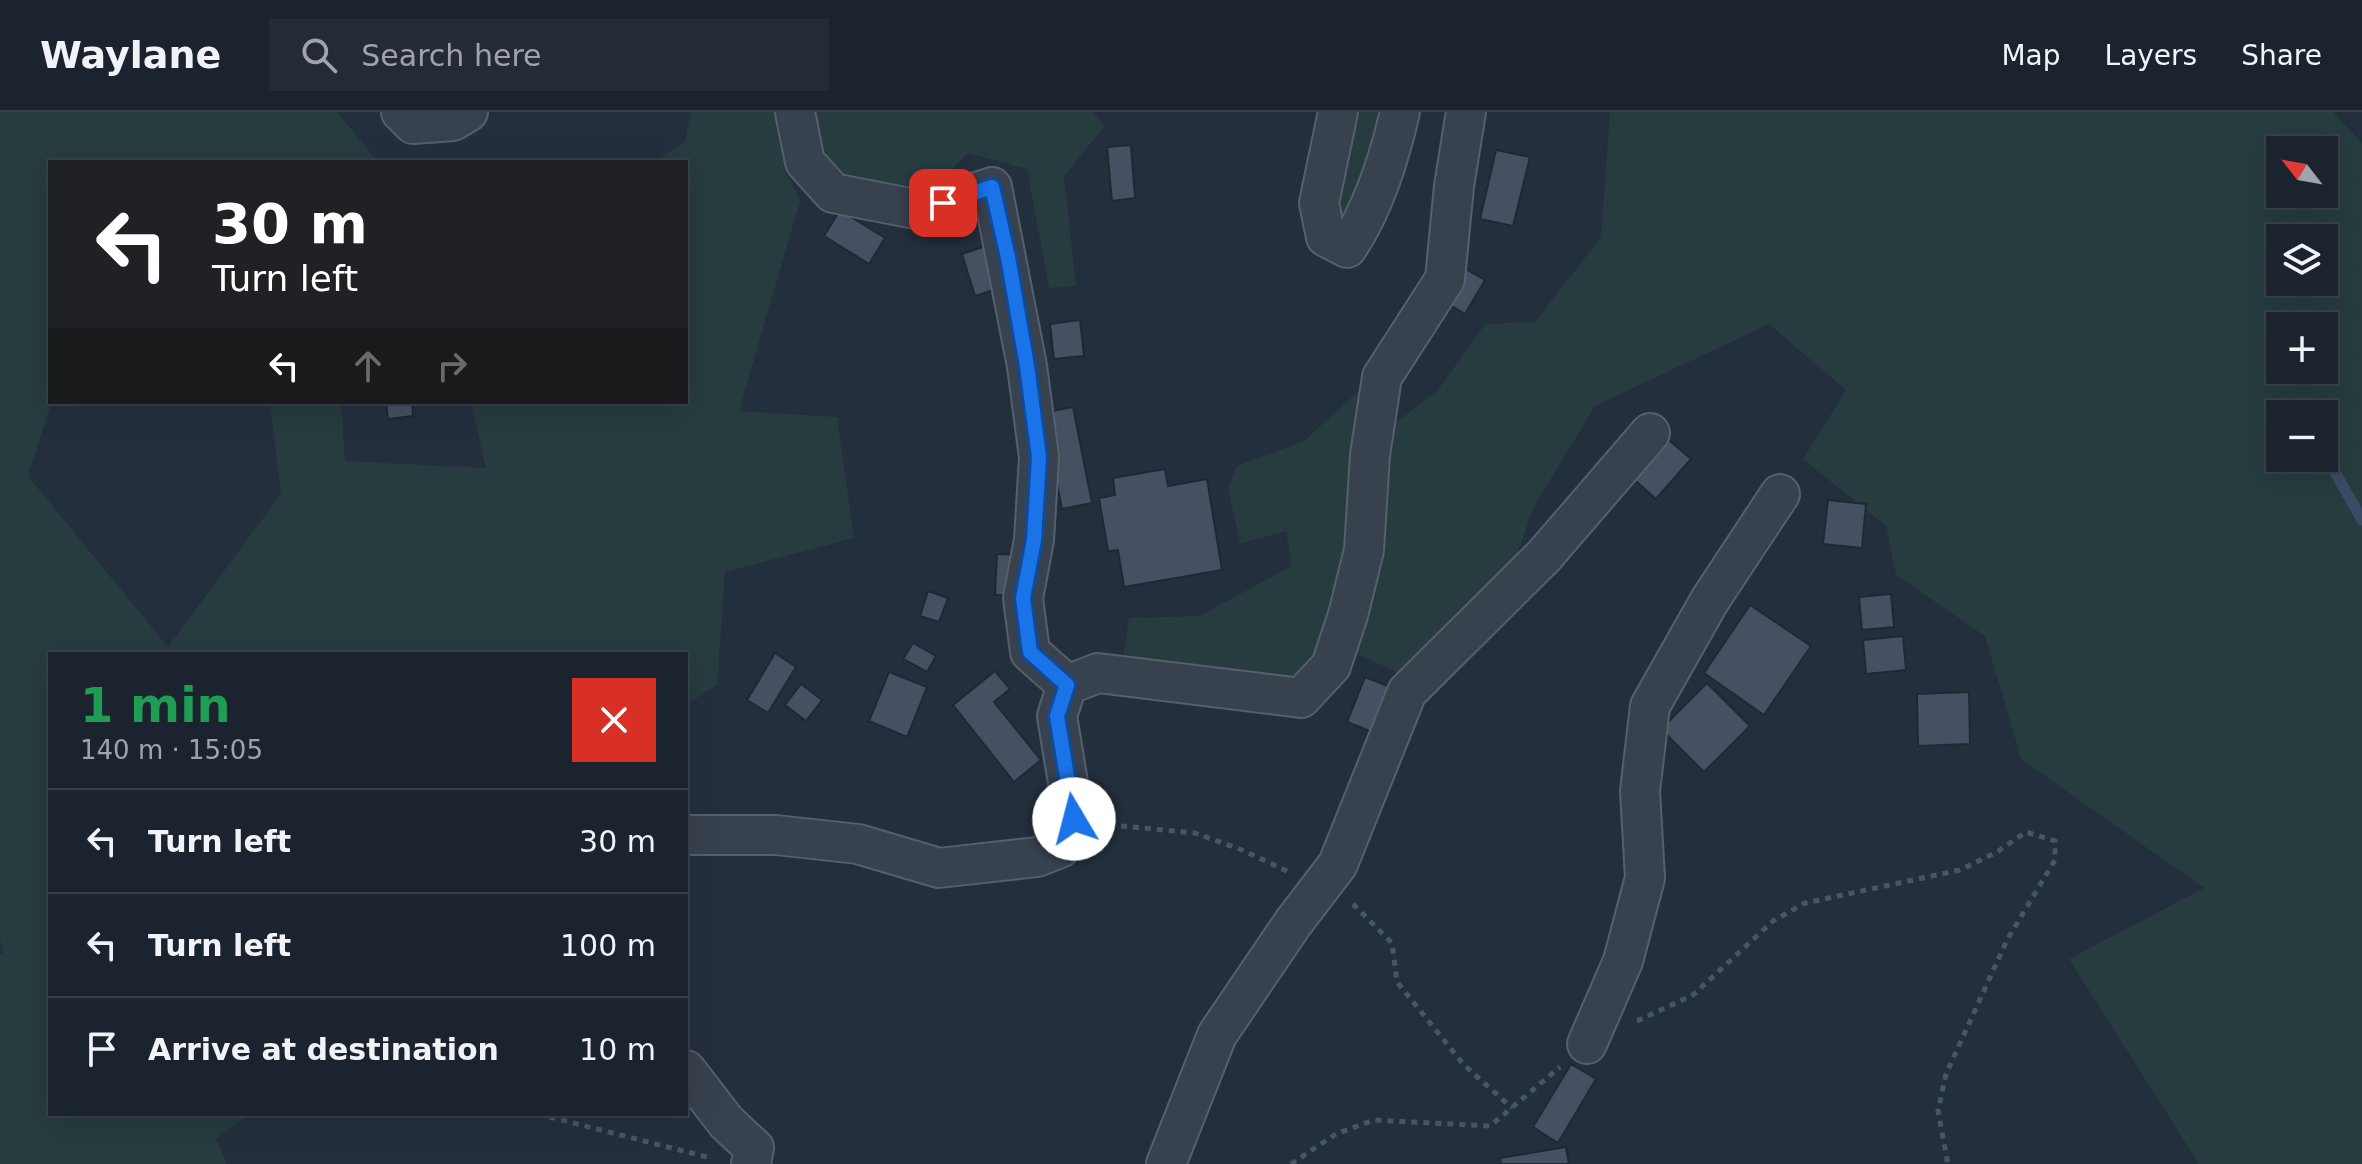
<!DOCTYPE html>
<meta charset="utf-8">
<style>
body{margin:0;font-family:"DejaVu Sans",sans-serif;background:#242b36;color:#f1f3f6;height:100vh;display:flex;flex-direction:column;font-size:30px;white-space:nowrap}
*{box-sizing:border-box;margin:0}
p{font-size:26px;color:#a0a4aa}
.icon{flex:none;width:44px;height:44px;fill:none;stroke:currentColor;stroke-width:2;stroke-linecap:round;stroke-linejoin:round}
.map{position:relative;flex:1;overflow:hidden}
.side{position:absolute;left:48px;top:540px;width:640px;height:464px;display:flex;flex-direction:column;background:#1b232e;border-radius:0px;box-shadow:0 8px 32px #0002,0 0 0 2px #39404a}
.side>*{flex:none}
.banner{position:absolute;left:48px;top:48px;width:640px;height:244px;border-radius:0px;box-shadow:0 8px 32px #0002,0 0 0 2px #39404a;background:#202124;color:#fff;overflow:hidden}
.needle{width:52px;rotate:301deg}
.fabs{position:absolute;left:2266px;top:24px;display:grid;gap:16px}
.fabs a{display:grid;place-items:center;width:72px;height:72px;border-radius:0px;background:#1b232e;box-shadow:0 8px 32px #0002,0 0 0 2px #39404a;font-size:40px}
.pin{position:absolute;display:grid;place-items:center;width:68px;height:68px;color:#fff;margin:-34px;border-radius:16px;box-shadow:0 4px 12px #0006}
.me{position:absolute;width:88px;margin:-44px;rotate:352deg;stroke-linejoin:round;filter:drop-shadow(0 0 6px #0008)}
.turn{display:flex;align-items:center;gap:28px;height:168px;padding:0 32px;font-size:36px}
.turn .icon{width:104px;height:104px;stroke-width:2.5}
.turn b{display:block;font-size:56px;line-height:68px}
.lanes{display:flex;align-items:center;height:76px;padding:0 32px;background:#0003;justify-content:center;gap:40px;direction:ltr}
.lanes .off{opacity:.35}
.round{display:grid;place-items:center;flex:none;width:84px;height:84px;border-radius:0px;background:#242b36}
.headline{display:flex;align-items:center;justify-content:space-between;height:136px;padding:0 32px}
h1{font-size:48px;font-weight:600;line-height:60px;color:#1e9e55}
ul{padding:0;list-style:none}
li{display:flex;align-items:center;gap:24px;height:104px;padding:0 32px;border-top:2px solid #39404a}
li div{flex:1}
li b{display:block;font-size:30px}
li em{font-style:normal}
header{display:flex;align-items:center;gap:48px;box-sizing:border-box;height:112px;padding:0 40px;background:#1b232e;border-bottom:2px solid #39404a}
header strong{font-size:38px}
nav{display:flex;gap:44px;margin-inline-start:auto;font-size:28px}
.search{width:560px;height:72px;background:#242b36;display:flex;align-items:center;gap:20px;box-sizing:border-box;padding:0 28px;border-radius:0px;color:#a0a4aa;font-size:30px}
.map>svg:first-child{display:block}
.green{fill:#263c3f;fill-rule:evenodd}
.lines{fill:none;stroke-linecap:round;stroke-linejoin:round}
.stream{stroke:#394c67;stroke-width:11}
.building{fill:#455162;stroke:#1f2835;stroke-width:2}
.minor-casing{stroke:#565f6c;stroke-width:42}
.path{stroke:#44595c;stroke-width:5;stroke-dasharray:6 6;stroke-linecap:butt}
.minor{stroke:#38414e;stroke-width:38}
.route-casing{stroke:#114b97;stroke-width:20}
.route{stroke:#1a73e8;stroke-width:14}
</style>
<header>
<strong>Waylane</strong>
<div class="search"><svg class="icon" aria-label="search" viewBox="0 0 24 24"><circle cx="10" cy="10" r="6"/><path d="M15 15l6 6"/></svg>Search here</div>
<nav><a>Map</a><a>Layers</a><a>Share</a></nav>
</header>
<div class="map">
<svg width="2362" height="1052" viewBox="0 0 2362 1052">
<rect width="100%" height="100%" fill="#242f3e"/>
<!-- green -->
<path class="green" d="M 0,0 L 337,0 L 378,50 L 50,50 L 52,290 L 28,364 L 168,535 L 281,382 L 270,290 L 341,290 L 345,349 L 486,356 L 471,290 L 686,290 L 686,50 L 655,50 L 685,29 L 691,0 L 777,0 L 784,55 L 800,89 L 739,299 L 837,305 L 854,426 L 725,460 L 717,573 L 686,593 L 686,542 L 50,542 L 50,1002 L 249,1002 L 216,1027 L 227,1052 L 0,1052 L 0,842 L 3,841 L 0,827 Z
M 802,0 L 1092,0 L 1105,14 L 1064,64 L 1076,174 L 1049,176 L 1027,57 L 968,41 L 923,87 L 838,74 Z
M 1348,0 L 1392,0 L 1344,120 L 1333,73 Z
M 1610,0 L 2333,0 L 2362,31 L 2362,1052 L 2199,1052 L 2069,847 L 2204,776 L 2021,647 L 1985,524 L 1896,463 L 1886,414 L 1803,347 L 1846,278 L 1769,212 L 1595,294 L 1533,396 L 1514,452 L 1411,566 L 1352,540 L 1386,318 L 1438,278 L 1485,212 L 1535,210 L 1601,125 ZM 2280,38 L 2324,38 L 2324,82 L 2280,82 ZM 2280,126 L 2324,126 L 2324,170 L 2280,170 ZM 2280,214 L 2324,214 L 2324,258 L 2280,258 ZM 2280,302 L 2324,302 L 2324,346 L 2280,346 Z
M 1359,279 L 1351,443 L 1315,556 L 1290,570 L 1123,547 L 1129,506 L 1199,504 L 1292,454 L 1286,419 L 1240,432 L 1228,376 L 1237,354 L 1304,329 Z"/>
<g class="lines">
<!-- stream -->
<path class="stream" d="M 2331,353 L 2362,408"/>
</g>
<!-- building -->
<path class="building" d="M 1131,33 L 1135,86 L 1112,89 L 1107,35 Z
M 1496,38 L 1530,45 L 1513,114 L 1480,107 Z
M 840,98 L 885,126 L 869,152 L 824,124 Z
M 992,132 L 1006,174 L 975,184 L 962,142 Z
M 1464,156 L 1485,168 L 1465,202 L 1445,190 Z
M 1080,208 L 1084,244 L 1054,247 L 1050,212 Z
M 386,290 L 412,290 L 413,304 L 388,307 Z
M 1073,295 L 1092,391 L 1062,397 L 1043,301 Z
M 1663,323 L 1691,347 L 1656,387 L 1628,362 Z
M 1165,357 L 1168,374 L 1207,367 L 1222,458 L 1124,475 L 1118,438 L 1108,439 L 1099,386 L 1115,383 L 1113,366 Z
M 1828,388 L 1866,392 L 1862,436 L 1823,432 Z
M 997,442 L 1020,443 L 1018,483 L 995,483 Z
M 928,479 L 948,486 L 939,510 L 920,504 Z
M 1891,482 L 1894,515 L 1862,518 L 1859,485 Z
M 1750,493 L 1811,534 L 1764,603 L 1704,561 Z
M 1903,524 L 1906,558 L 1866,562 L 1863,528 Z
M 913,531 L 936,544 L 927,560 L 903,547 Z
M 775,541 L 796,555 L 768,601 L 747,588 Z
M 995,559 L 1010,577 L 994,590 L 1041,648 L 1014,670 L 953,593 Z
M 889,560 L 927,575 L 907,625 L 869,609 Z
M 1365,565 L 1398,578 L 1380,623 L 1347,610 Z
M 1707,571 L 1750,614 L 1704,660 L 1661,617 Z
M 801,572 L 822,588 L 806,609 L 785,593 Z
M 1969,580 L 1970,632 L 1918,634 L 1917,582 Z
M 1571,952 L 1596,967 L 1558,1031 L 1533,1015 Z
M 1566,1035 L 1569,1052 L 1501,1052 L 1500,1046 Z"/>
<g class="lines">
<!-- minor casing -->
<g class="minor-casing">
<path id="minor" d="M 401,0 L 413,12 L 453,9 L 468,0
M 795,0 L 805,50 L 833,81 L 920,98 L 992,75 L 1027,254 L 1039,345 L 1034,428 L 1023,486 L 1030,540 L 1067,573
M 1338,0 L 1319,91 L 1326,125 L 1347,136 C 1374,96 1389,47 1400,0
M 686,723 L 776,723 L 858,732 L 939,756 L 1037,745 L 1060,736 L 1074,707 L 1057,604 L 1067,573 L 1098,561 L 1301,586 L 1331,554 L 1348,503 L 1364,438 L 1370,343 L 1382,265 L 1445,167 L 1454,74 L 1466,0
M 1587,932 L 1623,849 L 1645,766 L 1640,679 L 1650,594 L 1710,488 L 1780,382
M 686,958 L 727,1011 L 754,1036 L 751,1052
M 1166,1052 L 1217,923 L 1293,811 L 1338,752 L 1407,580 L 1544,444 L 1650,321"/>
</g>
<!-- path -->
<path class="path" d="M 1111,711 L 1111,713 L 1195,721 L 1242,738 L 1287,759
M 1353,792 L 1392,831 L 1397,870 L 1464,953 L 1512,996
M 1637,909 L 1693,883 L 1773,809 L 1805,791 L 1960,758 L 1997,740 L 2026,720 L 2055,729 L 2055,748 L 2007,828 L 1946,962 L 1938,999 L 1948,1052
M 538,1002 L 707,1045
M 1291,1052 L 1336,1022 L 1374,1008 L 1490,1014 L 1560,955"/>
<!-- minor -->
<use href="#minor" class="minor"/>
</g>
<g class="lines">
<!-- route casing -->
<g class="route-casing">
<path id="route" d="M 943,91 L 992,75 L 1008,145 L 1027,254 L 1039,345 L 1034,428 L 1023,486 L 1030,540 L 1067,573 L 1057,604 L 1074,707"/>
</g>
<!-- route -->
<use href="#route" class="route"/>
</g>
</svg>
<div class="fabs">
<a><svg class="needle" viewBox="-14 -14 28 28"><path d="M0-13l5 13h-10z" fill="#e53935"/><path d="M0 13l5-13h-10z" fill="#a0a4aa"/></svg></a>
<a><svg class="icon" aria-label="layers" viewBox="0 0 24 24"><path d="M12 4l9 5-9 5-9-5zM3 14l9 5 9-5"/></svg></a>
<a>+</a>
<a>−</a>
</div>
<div class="pin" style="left:943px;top:91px;background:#d93025"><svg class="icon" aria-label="arrive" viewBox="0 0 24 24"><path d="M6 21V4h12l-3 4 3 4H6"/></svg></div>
<svg class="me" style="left:1074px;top:707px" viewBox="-20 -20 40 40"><circle r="19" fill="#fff"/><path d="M0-13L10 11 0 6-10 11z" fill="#1a73e8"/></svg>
<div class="banner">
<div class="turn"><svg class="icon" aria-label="left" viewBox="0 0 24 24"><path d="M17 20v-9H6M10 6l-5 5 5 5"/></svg><div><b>30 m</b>Turn left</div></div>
<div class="lanes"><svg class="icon" aria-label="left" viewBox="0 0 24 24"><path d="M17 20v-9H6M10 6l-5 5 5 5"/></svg><svg class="icon off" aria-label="ahead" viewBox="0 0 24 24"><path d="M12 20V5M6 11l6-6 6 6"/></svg><svg class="icon off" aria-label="right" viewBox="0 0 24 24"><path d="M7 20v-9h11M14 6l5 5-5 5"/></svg></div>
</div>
<section class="side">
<div class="headline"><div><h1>1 min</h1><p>140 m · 15:05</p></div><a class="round" style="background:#d93025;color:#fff"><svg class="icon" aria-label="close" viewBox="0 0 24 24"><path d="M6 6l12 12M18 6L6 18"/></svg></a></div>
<ul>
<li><svg class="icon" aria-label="left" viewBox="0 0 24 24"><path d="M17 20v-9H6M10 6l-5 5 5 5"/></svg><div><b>Turn left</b></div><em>30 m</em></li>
<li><svg class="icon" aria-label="left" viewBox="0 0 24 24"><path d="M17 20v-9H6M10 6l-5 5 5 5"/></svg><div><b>Turn left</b></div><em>100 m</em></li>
<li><svg class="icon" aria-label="arrive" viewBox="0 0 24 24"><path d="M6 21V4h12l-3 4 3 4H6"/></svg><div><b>Arrive at destination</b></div><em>10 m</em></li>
</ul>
</section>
</div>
